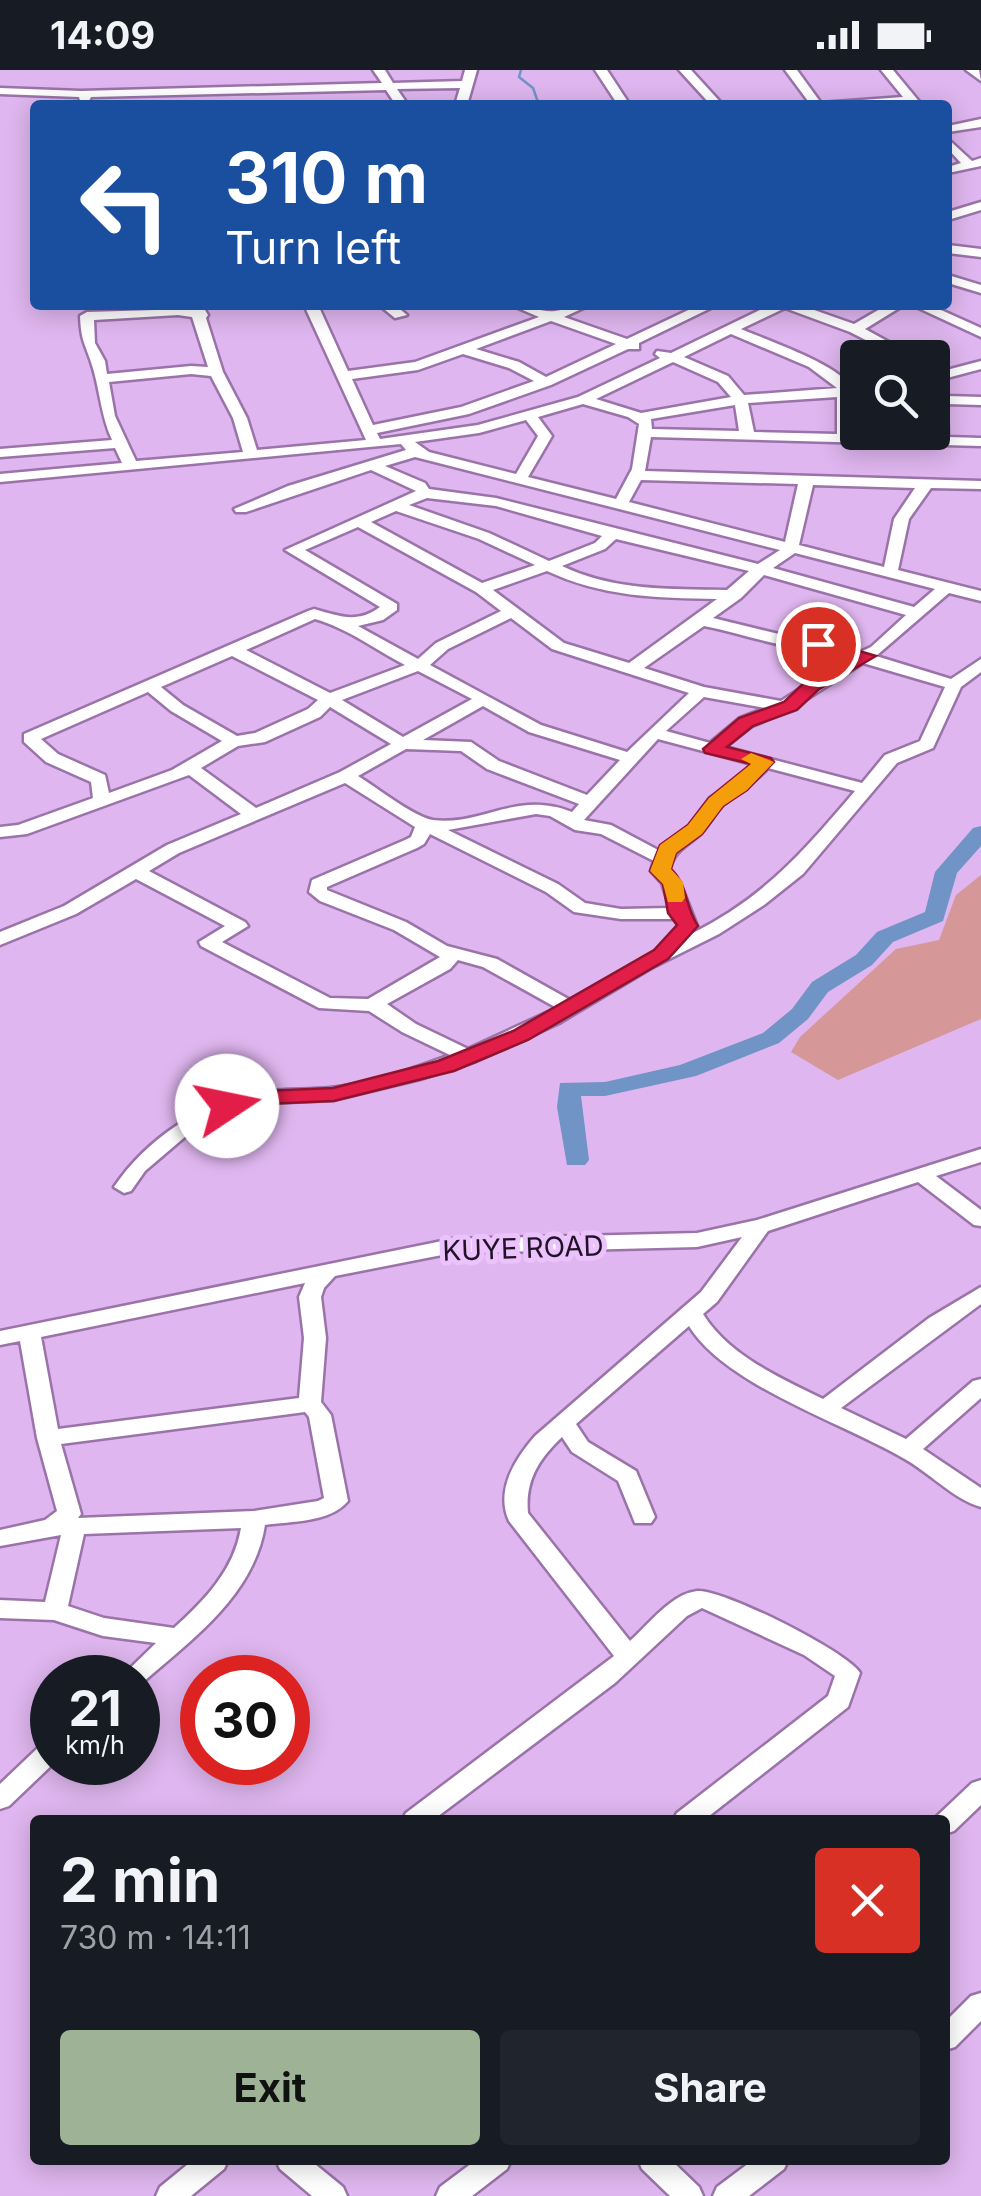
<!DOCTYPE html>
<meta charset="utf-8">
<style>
body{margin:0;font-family:Inter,sans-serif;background:#20242c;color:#f1f3f6;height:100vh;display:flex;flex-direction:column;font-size:38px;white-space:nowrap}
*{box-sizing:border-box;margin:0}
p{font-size:32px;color:#9ea1a6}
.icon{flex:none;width:55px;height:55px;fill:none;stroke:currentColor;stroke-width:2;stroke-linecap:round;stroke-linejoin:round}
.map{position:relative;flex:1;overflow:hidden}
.panel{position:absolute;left:30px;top:1745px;width:920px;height:350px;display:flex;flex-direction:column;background:#171b24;border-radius:10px;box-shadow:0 5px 25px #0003}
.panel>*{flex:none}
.guide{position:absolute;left:30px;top:30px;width:922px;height:210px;border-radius:10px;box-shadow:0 5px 25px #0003;background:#1a4fa0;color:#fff;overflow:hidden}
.controls{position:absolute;left:840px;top:270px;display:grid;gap:20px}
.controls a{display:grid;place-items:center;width:110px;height:110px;border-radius:10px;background:#171b24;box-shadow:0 5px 25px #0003;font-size:50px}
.speed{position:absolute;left:30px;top:1585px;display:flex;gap:20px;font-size:50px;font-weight:700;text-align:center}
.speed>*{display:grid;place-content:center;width:130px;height:130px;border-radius:50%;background:#171b24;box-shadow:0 5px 25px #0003;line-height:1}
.speed small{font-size:25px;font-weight:400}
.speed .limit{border:15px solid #d22;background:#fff;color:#111}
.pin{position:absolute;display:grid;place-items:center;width:85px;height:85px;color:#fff;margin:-42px;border:5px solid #fff;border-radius:50%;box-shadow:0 2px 10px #0007}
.me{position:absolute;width:110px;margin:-55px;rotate:79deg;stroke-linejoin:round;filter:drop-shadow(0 0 8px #0008)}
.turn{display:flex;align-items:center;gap:35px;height:210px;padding:0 30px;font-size:45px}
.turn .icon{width:130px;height:130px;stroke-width:2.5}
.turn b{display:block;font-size:70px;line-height:85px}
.round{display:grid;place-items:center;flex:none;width:105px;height:105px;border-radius:10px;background:#20242c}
.overview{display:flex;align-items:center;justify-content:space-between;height:170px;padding:0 30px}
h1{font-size:60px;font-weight:700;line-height:75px}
.cta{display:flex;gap:20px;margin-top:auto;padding:20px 30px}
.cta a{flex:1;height:115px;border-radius:10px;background:#9eb296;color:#111;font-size:40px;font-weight:700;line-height:115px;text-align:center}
.cta a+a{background:#20242c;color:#f1f3f6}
.status{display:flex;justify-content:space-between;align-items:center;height:70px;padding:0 50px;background:#171b24;direction:ltr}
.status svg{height:28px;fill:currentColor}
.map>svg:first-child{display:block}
.green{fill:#d69799}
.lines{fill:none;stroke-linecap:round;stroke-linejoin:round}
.stream{stroke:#7094c5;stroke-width:2.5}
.river{fill:#7094c5;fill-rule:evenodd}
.minor-casing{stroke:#9a73a9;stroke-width:5}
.minor{fill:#fff;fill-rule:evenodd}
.route{fill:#e11d48;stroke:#92132f;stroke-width:2.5}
.slow{fill:#f59e0b}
.labels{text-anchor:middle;stroke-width:10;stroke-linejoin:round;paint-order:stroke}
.street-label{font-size:28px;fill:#211227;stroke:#ecc2fd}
</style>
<div class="status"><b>14:09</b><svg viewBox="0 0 49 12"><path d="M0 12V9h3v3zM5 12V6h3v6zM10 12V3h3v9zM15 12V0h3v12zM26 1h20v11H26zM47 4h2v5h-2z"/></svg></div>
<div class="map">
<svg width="981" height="2126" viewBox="0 0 981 2126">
<rect width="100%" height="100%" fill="#dfb6ef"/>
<!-- green -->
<path class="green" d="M 981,805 L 981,949 L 838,1010 L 791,982 L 800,967 L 896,879 L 939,870 L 956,825 Z"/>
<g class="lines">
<!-- stream -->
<path class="stream" d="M 521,0 L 519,7 L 533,18 L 539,35"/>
<!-- river -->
<path class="river" d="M 981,756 L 981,776 L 957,803 L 943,851 L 893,872 L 872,895 L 828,922 L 808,949 L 779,973 L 696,1006 L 605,1026 L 581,1026 L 589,1090 L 585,1095 L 567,1095 L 557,1037 L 560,1013 L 605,1012 L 680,995 L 763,963 L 792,939 L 812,912 L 856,885 L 877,862 L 925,842 L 935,802 L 973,758 Z"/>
<!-- minor casing -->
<g class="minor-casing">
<path id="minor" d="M 373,0 L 385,0 L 393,13 L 462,11 L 465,0 L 477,0 L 467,35 L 455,35 L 460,18 L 397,19 L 408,35 L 396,35 L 386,20 L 91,27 L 87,35 L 81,34 L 79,27 L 0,24 L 0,18 L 81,21 L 382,13 Z
M 595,0 L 607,0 L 630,35 L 618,35 Z
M 679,0 L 691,0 L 723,35 L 711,35 Z
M 785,0 L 797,0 L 821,33 L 903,27 L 881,0 L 893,0 L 922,35 L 811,35 Z
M 966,0 L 979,0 L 981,11 Z
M 981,49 L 981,57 L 948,62 L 948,56 Z
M 948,69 L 972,91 L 981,88 L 981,96 L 948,103 L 948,97 L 961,93 L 948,79 Z
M 981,132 L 981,140 L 948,150 L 948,142 Z
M 948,175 L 981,179 L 981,187 L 948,183 Z
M 948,205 L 981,215 L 981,223 L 948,213 Z
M 188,235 L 202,235 L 208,245 L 206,248 L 223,302 L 247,348 L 257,380 L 366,370 L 304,235 L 318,235 L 348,301 L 415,292 L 539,247 L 511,235 C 525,235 544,243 555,241 C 567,239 576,235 590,235 L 564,247 L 627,269 L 699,235 L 717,235 L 639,273 L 639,279 L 628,279 L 551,315 L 469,344 L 377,363 L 380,369 L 478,355 L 578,327 L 660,288 L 655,284 L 657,281 L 671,283 L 770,235 L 800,235 L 854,254 L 887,235 L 904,235 L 865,259 L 918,288 L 901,288 L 850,262 L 785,238 L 741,259 C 764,269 843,296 851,318 C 855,328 851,351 851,364 L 934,366 L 932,294 L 943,301 L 981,291 L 981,299 L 947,308 L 947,326 L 981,327 L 981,335 L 947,334 L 948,367 L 981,368 L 981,376 L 651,367 L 645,401 L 981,411 L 981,419 L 931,418 L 909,449 L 898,500 L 981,521 L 981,531 L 949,523 L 876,586 L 951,609 L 981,589 L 981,602 L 961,617 L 933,678 L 897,693 L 803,804 L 764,835 L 719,864 L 651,898 L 559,953 L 476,991 L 420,1009 L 333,1030 L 265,1033 L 234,1041 L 186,1066 L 145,1101 L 131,1121 L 124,1123 L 114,1117 C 147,1068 207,1027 268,1021 C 288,1019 309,1020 330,1018 C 371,1014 412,999 450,985 L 402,962 L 369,941 L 319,938 L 201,876 L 199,872 L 225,856 L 136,809 L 76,844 L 0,875 L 0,862 L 64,836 L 167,775 L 241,744 L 189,705 L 27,764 L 0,767 L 0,757 L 18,755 L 93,728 L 91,712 L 46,692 L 24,672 L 24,664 L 308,541 L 314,539 C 339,546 357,554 380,537 L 285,480 L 416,421 L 371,400 L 246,442 L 236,442 L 234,439 L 288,416 L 406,380 L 401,374 L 0,412 L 0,404 L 122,393 L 115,378 L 0,387 L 0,379 L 112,370 C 100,344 100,318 91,292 C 84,271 81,270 80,246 L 87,242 L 190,239 ZM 178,245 L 192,247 L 208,297 L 191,296 L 107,304 L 105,291 L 95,273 L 94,250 ZM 551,251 L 616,274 L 546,307 L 519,292 L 476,279 ZM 731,264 L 809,297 L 837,318 L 744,325 L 728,306 L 684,287 ZM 463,284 L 509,298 L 534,311 L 461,337 L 373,355 L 352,309 L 418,300 ZM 673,292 L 718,312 L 731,327 L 641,343 L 596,329 ZM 191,304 L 211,306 L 233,348 L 243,382 L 136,391 L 115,346 L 109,312 ZM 837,327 L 837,364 L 754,362 L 748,333 ZM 583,334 L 628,347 L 639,354 L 632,399 L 616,429 L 528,407 L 552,366 L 538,347 ZM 735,335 L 739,361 L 652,359 L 651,349 ZM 526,350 L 538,366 L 516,404 L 429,382 L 415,372 L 479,363 ZM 415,387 L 419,388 L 780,480 L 758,494 L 496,428 L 429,419 L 425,413 L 385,396 ZM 641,410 L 798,414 L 785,472 L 629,432 ZM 813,415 L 915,418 L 894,449 L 884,497 L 799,475 ZM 427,428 L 496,436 L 602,466 L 595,473 L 549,491 L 489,463 L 409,435 ZM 396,441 L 479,469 L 535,495 L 482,513 L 371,452 ZM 358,457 L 476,522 L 501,541 L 436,573 L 418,589 L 358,556 L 383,550 L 397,540 L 397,534 L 305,480 ZM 616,469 L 749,501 L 727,520 C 669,519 615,521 562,496 L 605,479 ZM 795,483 L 935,519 L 914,537 L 773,498 ZM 547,501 C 603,527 656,528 717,529 L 629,593 L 564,573 L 493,520 ZM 764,505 L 906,545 L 871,577 L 860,582 L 818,569 L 787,566 L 713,548 L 741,528 ZM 511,548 L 552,579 L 689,623 L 627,682 L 541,655 L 430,595 L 448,579 ZM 315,549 C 347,558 376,580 405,595 L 330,623 L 246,580 ZM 704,556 C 731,561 756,570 783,575 C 805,580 825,581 847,588 L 781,631 L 704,617 L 644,598 ZM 232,586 L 318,630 L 308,639 L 255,663 L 237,666 L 183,635 L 161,617 ZM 863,593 L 945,617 L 920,671 L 885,685 L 862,713 L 725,677 L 752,656 L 790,640 ZM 418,601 L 472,629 L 403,667 L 342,630 ZM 148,622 L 171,641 L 222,671 L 172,700 L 109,723 L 105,705 L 58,684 L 41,669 ZM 704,627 L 766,638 L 740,648 L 710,673 L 666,661 ZM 483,636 L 529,662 L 620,690 L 587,725 L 499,691 L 471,672 L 423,670 ZM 330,637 L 391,674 L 340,702 L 256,738 L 201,698 L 238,676 L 265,672 L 320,647 ZM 658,669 L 752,694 L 735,712 L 710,728 L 689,756 L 658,780 L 611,755 L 584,750 ZM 406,679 L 461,681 L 487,699 L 579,734 L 572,742 C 516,720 482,756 433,750 C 414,747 376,717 358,706 ZM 768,698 L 855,721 C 803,782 765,827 691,864 L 697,856 L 680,813 L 669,800 C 674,781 685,777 699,765 C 709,756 714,743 724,734 C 739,722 754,713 768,698 ZM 345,713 L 415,757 L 411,767 L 405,770 L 312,810 L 309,822 L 320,831 L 394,860 L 440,887 L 368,929 L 330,928 L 222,872 L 248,856 L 245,852 L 149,801 L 179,783 ZM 536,744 L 550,746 L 575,760 L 601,764 L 654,791 L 651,801 L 662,813 L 670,838 L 621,839 L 585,833 L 558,814 L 448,760 ZM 430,764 L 546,822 L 574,842 L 621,849 L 674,849 L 679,856 L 658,880 L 570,930 L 497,889 L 447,876 L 406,852 L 327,820 L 327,817 L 417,778 L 424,774 ZM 458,890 L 483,897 L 557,938 L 468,979 L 416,954 L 387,934 L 450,899 Z
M 379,235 L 395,235 L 407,245 L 395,248 Z
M 912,235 L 930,235 L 981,258 L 981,267 Z
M 981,1079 L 981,1092 L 936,1106 L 981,1140 L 981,1156 L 974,1155 L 918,1112 L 768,1161 L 717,1232 L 703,1244 C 729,1286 781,1308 823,1329 L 929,1248 L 981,1217 L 981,1234 L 841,1338 L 906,1369 L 973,1311 L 981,1309 L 981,1328 L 923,1379 L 981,1418 L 981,1437 C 953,1429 929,1402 903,1388 C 843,1353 725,1315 689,1256 L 576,1354 L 588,1372 L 636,1401 L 655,1447 L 651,1453 L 635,1453 L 618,1411 L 572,1382 L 562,1367 C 539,1389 525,1410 528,1443 L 630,1571 C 648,1555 671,1524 697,1521 C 721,1518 848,1582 860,1603 L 848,1637 L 704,1750 L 673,1750 L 677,1743 L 828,1626 L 835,1606 L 804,1585 L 702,1538 L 687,1546 L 615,1613 L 433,1750 L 402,1750 L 406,1743 L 614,1586 L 509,1451 C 495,1420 515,1389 535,1366 L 701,1222 L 742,1167 L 697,1177 L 452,1183 L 335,1206 L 324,1218 L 321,1227 L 326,1268 L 321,1332 L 331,1345 L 348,1431 C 330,1453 291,1451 265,1455 C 254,1526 191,1570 141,1614 L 138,1615 L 138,1608 L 120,1608 L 156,1573 L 103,1566 L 54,1550 L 0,1548 L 0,1530 L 45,1532 L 61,1465 L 0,1476 L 0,1460 L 45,1450 L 57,1441 L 37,1368 L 20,1271 L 0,1275 L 0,1261 L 452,1169 L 697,1163 L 757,1150 ZM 305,1213 L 299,1227 L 304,1268 L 299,1328 L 58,1359 L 41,1267 ZM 305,1342 L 309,1347 L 324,1428 L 318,1431 L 254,1441 L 78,1448 L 81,1444 L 61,1374 ZM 241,1458 C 234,1500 205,1530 174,1558 L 104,1548 L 68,1536 L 84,1464 Z
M 52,1671 L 55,1692 L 9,1736 L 0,1739 L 0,1714 L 43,1673 Z
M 981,1710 L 981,1735 L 954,1761 L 945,1764 L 945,1750 L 934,1750 L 936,1747 L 972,1713 Z
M 981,1923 L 981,1951 L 955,1977 L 945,1980 L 945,1952 L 971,1926 Z
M 193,2090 L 228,2090 L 224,2099 L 191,2126 L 156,2126 L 160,2117 Z
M 276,2090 L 310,2090 L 343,2117 L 347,2126 L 312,2126 L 280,2099 Z
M 476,2090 L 511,2090 L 507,2099 L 472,2126 L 436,2126 L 440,2117 Z
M 638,2090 L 671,2090 L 699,2117 L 703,2126 L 670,2126 L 642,2099 Z
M 753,2090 L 788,2090 L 784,2099 L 749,2126 L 713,2126 L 717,2117 Z"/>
</g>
<!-- minor -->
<use href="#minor" class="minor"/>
</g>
<!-- route -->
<path class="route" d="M 818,569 L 876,586 L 818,620 L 797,640 L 753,656 L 727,677 L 771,688 L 774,692 L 747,720 L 723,736 L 702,764 L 676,783 L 671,799 C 688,815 685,837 698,856 L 668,889 L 528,970 L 454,1001 L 334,1031 L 264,1034 L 227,1043 L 219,1041 L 216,1036 L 219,1032 L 264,1021 L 333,1018 L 438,991 L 513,961 L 654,880 L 677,855 L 668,843 L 663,814 L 650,801 L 660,775 L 688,755 L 709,728 L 751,694 L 705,683 L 703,679 L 739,648 L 784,632 L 805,612 L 851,588 L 812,578 L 809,574 Z"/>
<!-- slow -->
<path class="slow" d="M 751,683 L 774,692 L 747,720 L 723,736 L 702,764 L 676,783 L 671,799 L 683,812 L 685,828 L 682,832 L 668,832 L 663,814 L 650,801 L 660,775 L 688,755 L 709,728 L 751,694 L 741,689 Z"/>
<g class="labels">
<!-- street labels -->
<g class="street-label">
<text transform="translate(523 1178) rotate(-2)" y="10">KUYE ROAD</text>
</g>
</g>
</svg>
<div class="controls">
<a><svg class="icon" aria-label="search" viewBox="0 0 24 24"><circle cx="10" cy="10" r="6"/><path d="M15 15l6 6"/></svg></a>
</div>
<div class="speed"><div>21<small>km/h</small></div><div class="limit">30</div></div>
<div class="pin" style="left:818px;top:574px;background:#d93025"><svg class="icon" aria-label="arrive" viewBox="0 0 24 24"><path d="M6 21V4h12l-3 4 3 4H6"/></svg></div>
<svg class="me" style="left:227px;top:1036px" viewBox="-20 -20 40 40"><circle r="19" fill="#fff"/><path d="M0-13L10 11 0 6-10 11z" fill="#e11d48"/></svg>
<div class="guide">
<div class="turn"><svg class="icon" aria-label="left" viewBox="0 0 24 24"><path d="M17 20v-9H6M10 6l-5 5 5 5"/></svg><div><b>310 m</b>Turn left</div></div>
</div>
<section class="panel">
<div class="overview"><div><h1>2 min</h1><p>730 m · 14:11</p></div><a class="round" style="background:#d93025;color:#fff"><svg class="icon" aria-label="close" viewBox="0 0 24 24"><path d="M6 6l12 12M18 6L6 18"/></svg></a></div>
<div class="cta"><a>Exit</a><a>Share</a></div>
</section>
</div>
